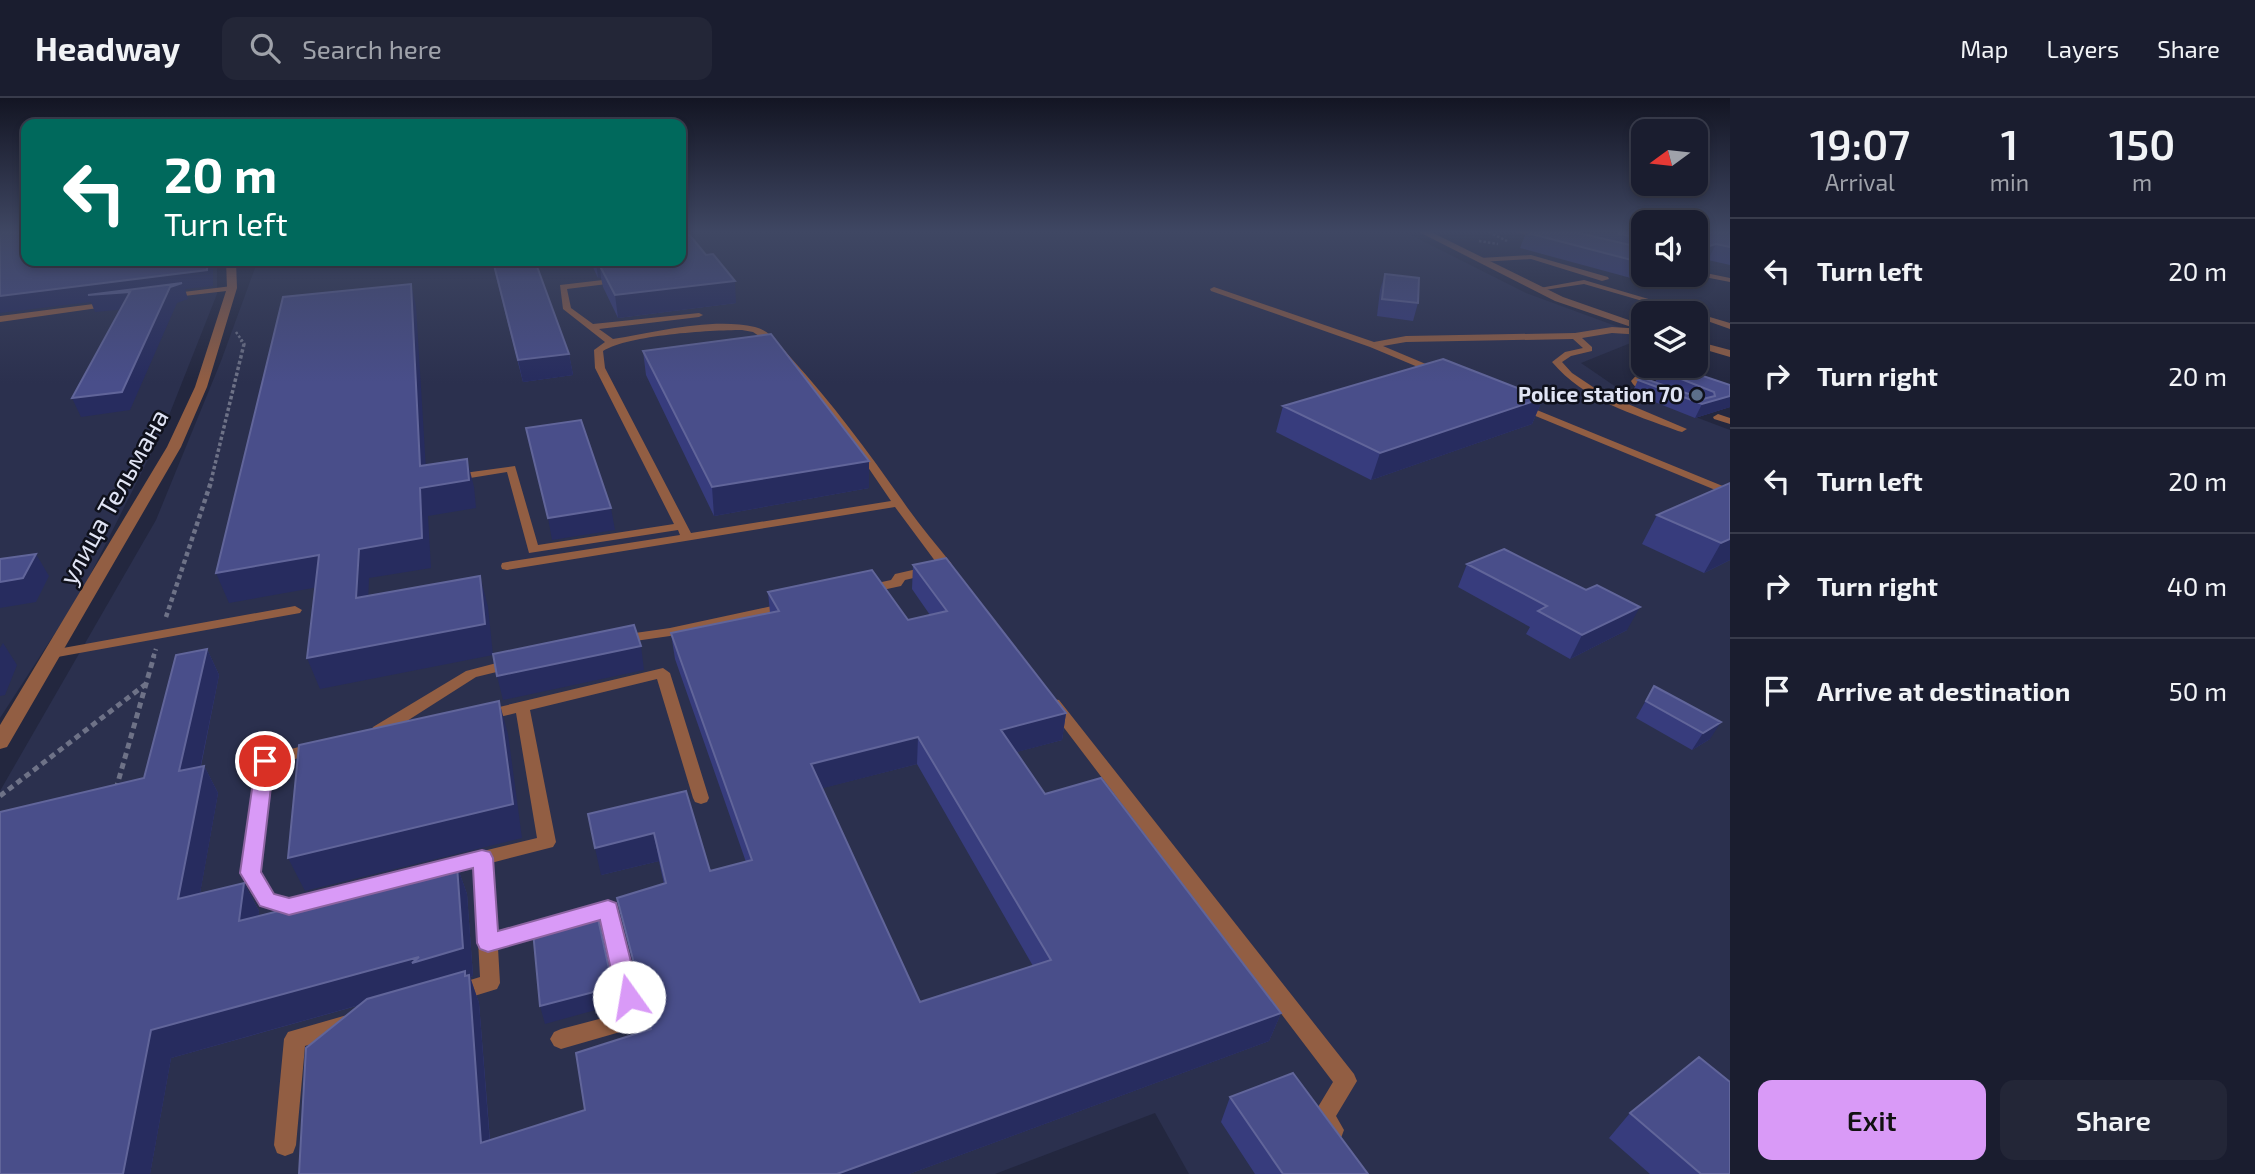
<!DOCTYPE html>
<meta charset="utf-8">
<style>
body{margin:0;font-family:"Exo 2",sans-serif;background:#232637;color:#f1f3f6;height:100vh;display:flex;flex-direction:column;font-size:26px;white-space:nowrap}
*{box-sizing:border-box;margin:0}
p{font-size:23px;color:#9fa2aa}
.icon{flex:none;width:38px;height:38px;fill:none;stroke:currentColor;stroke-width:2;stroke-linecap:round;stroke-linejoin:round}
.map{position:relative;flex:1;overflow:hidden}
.panel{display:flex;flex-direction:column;background:#1a1d2f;width:525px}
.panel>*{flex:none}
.guide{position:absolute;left:21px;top:21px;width:665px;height:147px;border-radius:14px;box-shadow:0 4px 10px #0003,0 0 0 2px #383b4b;background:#00695c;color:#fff;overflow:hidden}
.needle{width:46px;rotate:255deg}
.fabs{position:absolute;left:1631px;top:21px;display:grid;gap:14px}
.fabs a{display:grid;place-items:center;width:77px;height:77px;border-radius:14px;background:#1a1d2f;box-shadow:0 4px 10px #0003,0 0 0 2px #383b4b;font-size:35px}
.pin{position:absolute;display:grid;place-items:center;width:60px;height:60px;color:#fff;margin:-30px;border:4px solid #fff;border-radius:50%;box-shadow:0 2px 7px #0007}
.me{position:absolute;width:77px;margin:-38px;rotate:347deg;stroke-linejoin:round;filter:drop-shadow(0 0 5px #0008)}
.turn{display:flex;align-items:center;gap:24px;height:147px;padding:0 28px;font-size:32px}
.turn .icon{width:91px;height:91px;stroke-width:2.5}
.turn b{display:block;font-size:49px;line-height:60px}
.eta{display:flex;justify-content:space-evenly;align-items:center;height:119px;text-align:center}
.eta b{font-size:42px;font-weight:600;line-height:49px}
.cta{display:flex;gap:14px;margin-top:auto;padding:14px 28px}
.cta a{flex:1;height:80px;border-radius:14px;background:#d99af7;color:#111;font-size:28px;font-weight:600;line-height:80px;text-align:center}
.cta a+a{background:#232637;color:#f1f3f6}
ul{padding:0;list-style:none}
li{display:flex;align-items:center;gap:21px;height:105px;padding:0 28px;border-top:2px solid #383b4b}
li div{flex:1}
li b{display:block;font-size:26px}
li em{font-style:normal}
header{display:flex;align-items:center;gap:42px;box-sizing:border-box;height:98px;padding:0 35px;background:#1a1d2f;border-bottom:2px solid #383b4b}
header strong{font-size:33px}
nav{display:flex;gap:38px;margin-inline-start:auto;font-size:24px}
.search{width:490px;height:63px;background:#232637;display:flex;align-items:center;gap:18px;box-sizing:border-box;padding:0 24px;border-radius:14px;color:#9fa2aa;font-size:26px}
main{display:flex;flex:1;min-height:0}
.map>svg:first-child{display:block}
.built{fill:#2b304e}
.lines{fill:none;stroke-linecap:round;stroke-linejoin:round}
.path-far3{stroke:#6e7287;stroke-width:2.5;stroke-dasharray:2.5 2;stroke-linecap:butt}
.path-far2{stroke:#6e7287;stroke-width:3.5;stroke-dasharray:3.5 2.5;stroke-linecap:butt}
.path-far1{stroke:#6e7287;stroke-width:4.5;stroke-dasharray:4.5 3.5;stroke-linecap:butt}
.path{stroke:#6e7287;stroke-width:5;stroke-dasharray:6 4.5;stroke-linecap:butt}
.service{fill:#925e43;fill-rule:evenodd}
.minor{fill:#925e43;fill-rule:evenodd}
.wall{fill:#373c7d;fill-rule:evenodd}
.shaded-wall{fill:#272c5f}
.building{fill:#494e8a;stroke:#61659a;stroke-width:2;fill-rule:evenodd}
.route{fill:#d99af7;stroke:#8d64a1;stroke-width:2}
.service-dot{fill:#5c6f8a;stroke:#0f111c;stroke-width:2.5}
.labels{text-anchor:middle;stroke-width:5;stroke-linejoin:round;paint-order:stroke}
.far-poi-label{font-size:21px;font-weight:bold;fill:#e0e4f4;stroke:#0f111c;text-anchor:end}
.street-label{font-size:26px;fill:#e0e4f4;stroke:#0f111c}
</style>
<header>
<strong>Headway</strong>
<div class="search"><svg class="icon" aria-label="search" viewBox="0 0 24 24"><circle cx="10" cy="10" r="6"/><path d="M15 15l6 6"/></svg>Search here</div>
<nav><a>Map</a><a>Layers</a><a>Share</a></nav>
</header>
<main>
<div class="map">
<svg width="1730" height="1076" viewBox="0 0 1730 1076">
<rect width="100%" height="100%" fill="#23273f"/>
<!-- built -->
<path class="built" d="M 681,134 L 1407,135 L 1526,195 L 1643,238 L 1643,240 L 1581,265 L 1616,289 L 1730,332 L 1730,1076 L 1189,1076 L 1155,1015 L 995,1076 L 0,1076 L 0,693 L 156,422 L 221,263 L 255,170 L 313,163 L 681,163 Z
M 0,135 L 26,163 L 217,163 L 217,196 L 164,330 L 81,495 L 0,620 Z"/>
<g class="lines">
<!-- path-far3 -->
<path class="path-far3" d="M 1489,134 L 1507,143
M 1479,143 L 1498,146
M 1637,183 L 1684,183
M 236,234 L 243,244"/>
<!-- path-far2 -->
<path class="path-far2" d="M 211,383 L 244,246 L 241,242"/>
<!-- path-far1 -->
<path class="path-far1" d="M 166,519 L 212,381
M 153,560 L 156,551"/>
<!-- path -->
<path class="path" d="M 116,691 L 154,558
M 0,698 L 146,586"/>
<!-- service -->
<path class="service" d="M 1516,134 L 1529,134 L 1546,140 L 1543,142 Z
M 1531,157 L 1608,179 L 1609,181 L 1602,183 L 1531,161 L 1480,164 L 1476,162 L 1480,160 Z
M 1696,173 L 1730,180 L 1730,184 L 1694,177 Z
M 620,180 L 624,182 L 623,184 L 567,191 L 571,210 L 593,226 L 699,215 L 703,217 L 699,219 L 599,231 L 613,241 C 655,234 713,219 755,229 C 771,233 780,248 791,260 C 832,305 867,352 902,402 C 917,424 934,444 951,465 L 952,468 L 951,471 L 941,471 L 895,409 L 507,472 L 502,471 L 501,468 L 502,465 L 507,464 L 680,437 L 678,432 L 529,455 L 507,374 L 464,381 L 458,378 L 464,375 L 515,368 L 538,447 L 674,426 L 595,270 L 594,252 L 605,244 L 563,211 L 560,187 ZM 742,232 L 753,234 L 762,240 L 802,282 L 844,334 L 891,403 L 691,435 L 605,270 L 603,253 C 629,237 709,232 742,232 Z
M 1584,182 L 1730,225 L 1730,231 L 1696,219 L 1696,215 L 1684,215 L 1584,186 L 1538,193 L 1534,191 Z
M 232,188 L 235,188 L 235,192 L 167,200 L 163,198 L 167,196 Z
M 1214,189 L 1374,244 L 1406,238 L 1575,235 L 1612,229 L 1643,231 L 1643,237 L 1612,235 L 1582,240 L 1592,249 L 1592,253 L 1571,258 L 1562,264 L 1572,275 L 1602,295 L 1687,331 L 1682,334 L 1678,333 C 1633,316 1584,302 1552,264 L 1565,254 L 1583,250 L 1573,241 L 1406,244 L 1383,248 L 1440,272 L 1442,274 L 1437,277 L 1370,249 L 1211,193 L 1210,191 Z
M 109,204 L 113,206 L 112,208 L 0,224 L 0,218 Z
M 1645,268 L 1655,268 L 1641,283 L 1656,292 L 1656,296 C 1647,297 1635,291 1631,283 Z
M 1520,305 L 1730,391 L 1730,398 L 1516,310 L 1516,306 Z
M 1718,316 L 1730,320 L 1730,326 L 1714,321 L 1713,319 Z
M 930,468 L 935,469 L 936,472 L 935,475 L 905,482 L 901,488 L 864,496 L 857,492 L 859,489 L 891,482 L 895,476 Z
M 786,505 L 793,509 L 791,512 L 670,538 L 621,545 L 614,541 L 621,537 L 670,530 Z
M 295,508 L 302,512 L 300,515 L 52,560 L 45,556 L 52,552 Z
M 512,561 L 517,563 L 519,566 L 517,569 L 476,579 L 385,637 L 373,637 L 371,633 L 373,629 L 466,573 Z
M 663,570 L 670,575 L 709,700 L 707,704 L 701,706 L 695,704 L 693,700 L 657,581 L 530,612 L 556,744 L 553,749 L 491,765 L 496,835 L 608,803 L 615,806 L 644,921 L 641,928 L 561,951 L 554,948 L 550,941 L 554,934 L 561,931 L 622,915 L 601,821 L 498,850 L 500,885 L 497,891 L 458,903 L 451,900 L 448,894 L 451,888 L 480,879 L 474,769 L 289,816 L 260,807 L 241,775 L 257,663 L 259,659 L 315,645 L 321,646 L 323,650 L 321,654 L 273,667 L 259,774 L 273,796 L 289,800 L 537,740 L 516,615 L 483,623 L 478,622 L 475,618 L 478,614 Z
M 1054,601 L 1059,602 L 1354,976 L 1357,983 L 1336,1018 L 1344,1032 L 1341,1040 L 1333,1043 L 1325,1040 L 1312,1019 L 1333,984 L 1049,610 L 1046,606 Z
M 347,917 L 354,919 L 357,926 L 354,933 L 305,948 L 296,1047 L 293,1055 L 285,1058 L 277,1055 L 274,1047 L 284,941 L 288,934 Z"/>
<!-- minor -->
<path class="minor" d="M 1419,134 L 1431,134 L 1563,199 L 1643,227 L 1643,233 L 1555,203 Z
M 226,163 L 236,163 L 237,190 L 207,289 L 181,349 L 10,644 L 7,649 L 0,651 L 0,627 L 167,349 L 195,289 L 227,190 Z
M 1696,243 L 1730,252 L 1730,259 L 1696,249 Z"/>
</g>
<!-- wall -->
<path class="wall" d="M 1526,135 L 1643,135 L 1643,177 L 1663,177 L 1642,183 L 1520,150 Z
M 1696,135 L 1730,135 L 1730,167 L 1708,162 Z
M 492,163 L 569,256 L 573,277 L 523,284 Z
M 590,163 L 681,163 L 736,205 L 618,220 L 603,189 L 601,180 L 598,180 Z
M 1385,176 L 1418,205 L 1413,223 L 1377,218 L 1380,192 Z
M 643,253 L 869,363 L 869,390 L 714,418 L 646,277 Z
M 1661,273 L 1730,287 L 1730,309 L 1695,320 L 1632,295 L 1638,282 L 1655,284 Z
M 1543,300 L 1532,326 L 1371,382 L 1276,334 L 1283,308 Z
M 1730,385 L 1730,462 L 1704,475 L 1642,446 L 1657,417 Z
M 1467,466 L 1627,532 L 1570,561 L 1526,536 L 1530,529 L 1458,489 Z
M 913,467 L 1066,615 L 1062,642 L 1016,654 L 1045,696 L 1281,915 L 1269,943 L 909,1076 L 299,1076 L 360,907 L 171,960 L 150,1076 L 0,1076 L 144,680 L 207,551 L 219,577 L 201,668 L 204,668 L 218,695 L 200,795 L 244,785 L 259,813 L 258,818 L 457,768 L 467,796 L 473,878 L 470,879 L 479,905 L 490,1042 L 585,1012 L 650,932 L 617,800 L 664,786 L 659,763 L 601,777 L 686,693 L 710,773 L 746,764 L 675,561 L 671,535 L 770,515 L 768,494 L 908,522 L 930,517 L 912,491 ZM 917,666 L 1033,868 L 920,904 L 822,690 Z
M 1654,588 L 1710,641 L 1692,652 L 1636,620 Z
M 1230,999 L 1368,1076 L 1255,1076 L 1221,1024 Z
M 1630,1015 L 1730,1076 L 1650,1076 L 1609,1040 Z"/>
<!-- shaded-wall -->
<path class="shaded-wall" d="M 1716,146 L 1708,162 L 1696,166 L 1696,152 Z
M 207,163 L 213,163 L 213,188 L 185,191 L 188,201 L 177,205 L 130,312 L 81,319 L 72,300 L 137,210 L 95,214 L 91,204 L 0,215 L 0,198 Z
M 596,163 L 656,163 L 600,168 L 601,180 L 598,180 Z
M 1645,177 L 1663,177 L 1642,183 Z
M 735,183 L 736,205 L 618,220 L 615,197 Z
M 411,186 L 416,208 L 427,388 L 467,361 L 474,389 L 476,410 L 428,418 L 431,470 L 369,480 L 367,531 L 356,500 L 359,451 L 420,390 Z
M 569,256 L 573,277 L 523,284 L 518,262 Z
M 1730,298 L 1730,309 L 1695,320 L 1702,306 Z
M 1543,300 L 1532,326 L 1371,382 L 1380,355 Z
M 869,363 L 869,390 L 714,418 L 712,389 Z
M 611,410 L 615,432 L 552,442 L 548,420 Z
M 1730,441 L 1730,462 L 1704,475 L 1721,445 Z
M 36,456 L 49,478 L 36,504 L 0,510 L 0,484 Z
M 319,457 L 330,487 L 229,505 L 216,475 Z
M 480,478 L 488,509 L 493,557 L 320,591 L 307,560 Z
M 1640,509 L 1627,532 L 1570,561 L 1582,537 Z
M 3,545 L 17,567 L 5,597 L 0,598 L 0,550 Z
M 641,548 L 644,572 L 503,602 L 497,578 Z
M 207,551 L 219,577 L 194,700 L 179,673 Z
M 499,603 L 508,636 L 522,740 L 305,793 L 288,760 Z
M 1066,615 L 1062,642 L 998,659 L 1001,632 Z
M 1721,624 L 1710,641 L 1692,652 L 1703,635 Z
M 918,639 L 917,666 L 812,693 L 811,666 Z
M 204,668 L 218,695 L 194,829 L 178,801 Z
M 654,735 L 659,763 L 601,777 L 595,750 Z
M 457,768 L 467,796 L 473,878 L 470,879 L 479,905 L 492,1072 L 481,1045 L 423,889 L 171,960 L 150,1076 L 123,1076 L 151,932 Z
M 244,785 L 259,813 L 255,851 L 239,823 Z
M 601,834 L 617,906 L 545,926 L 540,908 Z
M 1281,915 L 1269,943 L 909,1076 L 837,1076 Z"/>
<!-- building -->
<path class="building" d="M 0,135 L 26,135 L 26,163 L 207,163 L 207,172 L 0,198 Z
M 681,135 L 688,135 L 706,157 L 713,156 L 735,183 L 615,197 L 600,168 L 642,163 L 681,163 Z
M 1528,135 L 1579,135 L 1643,150 L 1643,165 Z
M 1617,135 L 1643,135 L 1643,141 Z
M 1696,135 L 1730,135 L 1730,149 L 1716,146 L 1696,152 Z
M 493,163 L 535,163 L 569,256 L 518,262 Z
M 1385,176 L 1419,180 L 1418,205 L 1382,201 Z
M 182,185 L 170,189 L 122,294 L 72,300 L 130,194 L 88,197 Z
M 411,186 L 420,368 L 467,361 L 469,382 L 420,390 L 422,440 L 359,451 L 356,500 L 480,478 L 485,526 L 307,560 L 319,457 L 216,475 L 283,199 Z
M 771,236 L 869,363 L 712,389 L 643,253 Z
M 1443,261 L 1543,300 L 1380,355 L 1283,308 Z
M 1673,268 L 1730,287 L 1730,298 L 1702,306 L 1638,282 L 1643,280 L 1703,301 L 1715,298 L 1714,294 L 1661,273 Z
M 581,322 L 611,410 L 548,420 L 526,330 Z
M 1730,385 L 1730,441 L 1721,445 L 1657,417 Z
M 1504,451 L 1586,492 L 1597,487 L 1640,509 L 1582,537 L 1538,513 L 1547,508 L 1467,466 Z
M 36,456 L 23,480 L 0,484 L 0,461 Z
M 946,460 L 1066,615 L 1001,632 L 1045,696 L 1101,680 L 1281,915 L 837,1076 L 299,1076 L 306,950 L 367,901 L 465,873 L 465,878 L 469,877 L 481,1045 L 585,1012 L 576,955 L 651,931 L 617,800 L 666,785 L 654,735 L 595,750 L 588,716 L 686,693 L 710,773 L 752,762 L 671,535 L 779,513 L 768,494 L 872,472 L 908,522 L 947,513 L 913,467 ZM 918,639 L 1051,862 L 920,904 L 811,666 Z
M 634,527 L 641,548 L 497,578 L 493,556 Z
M 207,551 L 179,673 L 204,668 L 178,801 L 244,785 L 239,823 L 457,768 L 463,850 L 412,865 L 419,859 L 151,932 L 123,1076 L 0,1076 L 0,714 L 144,680 L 176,557 Z
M 1654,588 L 1721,624 L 1703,635 L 1646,603 Z
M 499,603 L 513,706 L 288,760 L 299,647 Z
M 597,816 L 613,889 L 540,908 L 533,833 Z
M 1699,959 L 1730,984 L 1730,1076 L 1701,1076 L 1630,1015 Z
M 1293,975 L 1368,1076 L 1283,1076 L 1230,999 Z"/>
<!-- sky -->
<linearGradient id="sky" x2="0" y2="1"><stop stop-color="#131523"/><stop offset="0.47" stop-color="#3f4763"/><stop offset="1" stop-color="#3f4763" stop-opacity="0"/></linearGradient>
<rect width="1730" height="285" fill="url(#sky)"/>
<!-- route -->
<path class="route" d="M 265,656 L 274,663 L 261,774 L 274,796 L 289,800 L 482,752 L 490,754 L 493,760 L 498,833 L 608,802 L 616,805 L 640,899 L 637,906 L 629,909 L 620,906 L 617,899 L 600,822 L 488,854 L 480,851 L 477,845 L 473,770 L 289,817 L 260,808 L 240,775 L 256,663 Z"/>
<!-- markers -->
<circle class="service-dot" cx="1697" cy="297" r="7"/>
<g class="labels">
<!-- far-poi labels -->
<g class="far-poi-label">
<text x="1683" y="304">Police station 70</text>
</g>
<!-- street labels -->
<g class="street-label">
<text transform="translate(114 399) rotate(-61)" y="9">улица Тельмана</text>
</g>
</g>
</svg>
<div class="fabs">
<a><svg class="needle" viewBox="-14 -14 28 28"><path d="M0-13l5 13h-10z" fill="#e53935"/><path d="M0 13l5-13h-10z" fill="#9fa2aa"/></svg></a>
<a><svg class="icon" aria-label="sound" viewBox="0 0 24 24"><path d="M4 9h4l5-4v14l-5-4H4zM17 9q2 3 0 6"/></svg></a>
<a><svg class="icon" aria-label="layers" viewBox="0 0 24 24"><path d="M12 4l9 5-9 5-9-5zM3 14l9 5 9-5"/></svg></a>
</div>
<div class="pin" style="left:265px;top:663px;background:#d93025"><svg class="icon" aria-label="arrive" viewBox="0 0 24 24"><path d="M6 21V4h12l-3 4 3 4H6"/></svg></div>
<svg class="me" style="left:629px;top:899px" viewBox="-20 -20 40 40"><circle r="19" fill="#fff"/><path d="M0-13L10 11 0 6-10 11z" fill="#d99af7"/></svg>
<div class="guide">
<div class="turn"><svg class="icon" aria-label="left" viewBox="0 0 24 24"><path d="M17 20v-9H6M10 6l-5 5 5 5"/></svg><div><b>20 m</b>Turn left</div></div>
</div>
</div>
<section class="panel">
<div class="eta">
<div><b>19:07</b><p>Arrival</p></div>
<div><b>1</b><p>min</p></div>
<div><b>150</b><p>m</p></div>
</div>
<ul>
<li><svg class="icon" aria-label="left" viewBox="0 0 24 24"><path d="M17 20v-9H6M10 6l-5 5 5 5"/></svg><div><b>Turn left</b></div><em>20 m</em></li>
<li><svg class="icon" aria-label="right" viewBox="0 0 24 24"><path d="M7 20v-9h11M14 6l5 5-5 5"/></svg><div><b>Turn right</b></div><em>20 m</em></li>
<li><svg class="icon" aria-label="left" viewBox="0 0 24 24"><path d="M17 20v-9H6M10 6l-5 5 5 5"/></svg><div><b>Turn left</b></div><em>20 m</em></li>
<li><svg class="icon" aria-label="right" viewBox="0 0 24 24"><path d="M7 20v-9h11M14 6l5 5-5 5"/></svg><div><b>Turn right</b></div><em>40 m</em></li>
<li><svg class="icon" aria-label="arrive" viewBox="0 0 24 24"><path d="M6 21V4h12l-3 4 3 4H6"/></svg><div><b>Arrive at destination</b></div><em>50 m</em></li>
</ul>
<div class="cta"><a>Exit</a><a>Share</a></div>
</section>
</main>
